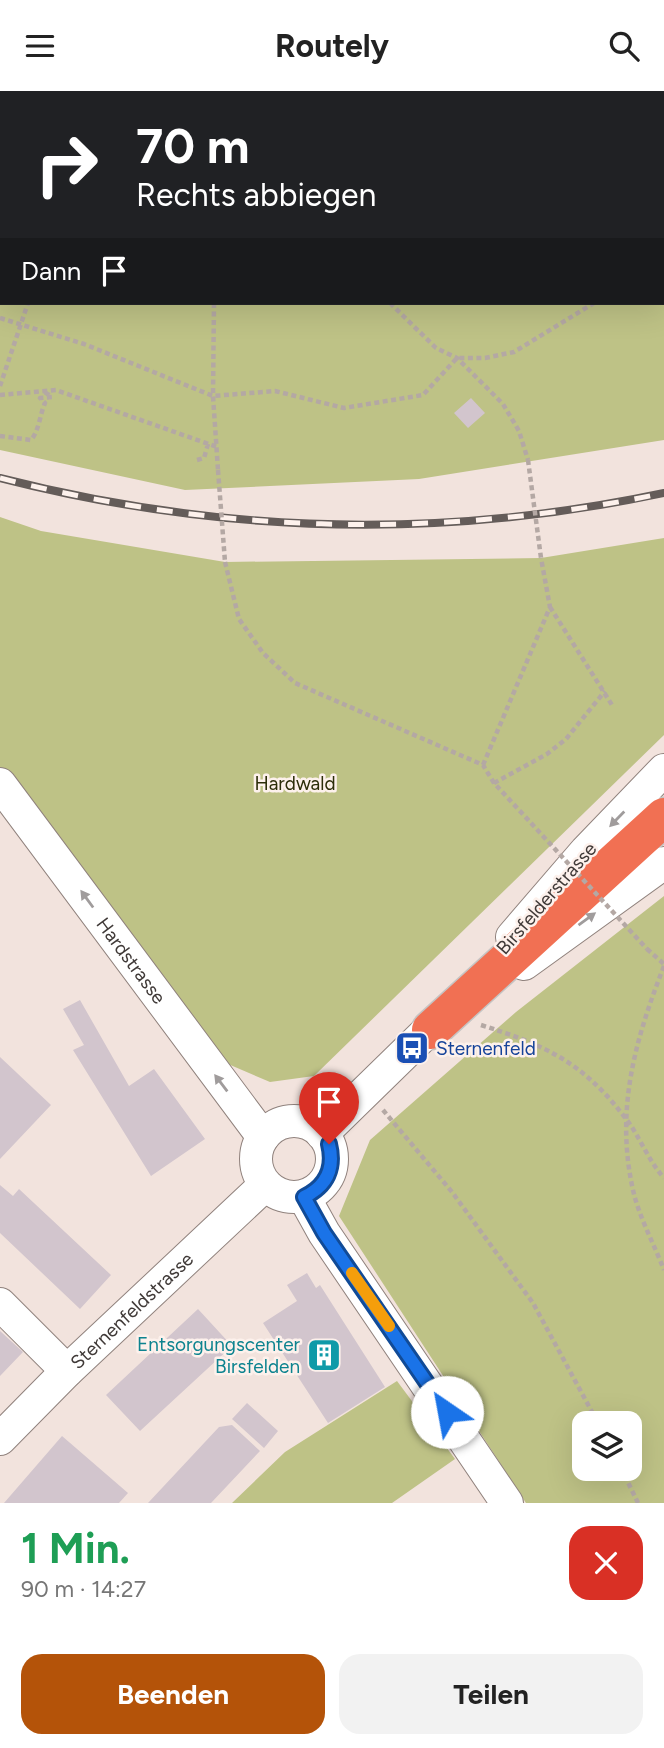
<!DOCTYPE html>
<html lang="de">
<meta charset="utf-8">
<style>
body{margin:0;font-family:Figtree,sans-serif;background:#f2f2f2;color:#222;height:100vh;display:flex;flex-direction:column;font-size:26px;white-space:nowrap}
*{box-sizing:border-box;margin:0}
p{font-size:23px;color:#767676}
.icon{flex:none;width:38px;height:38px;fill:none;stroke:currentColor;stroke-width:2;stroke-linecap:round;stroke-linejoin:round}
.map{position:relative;height:1412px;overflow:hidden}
.sheet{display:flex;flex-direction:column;background:#fff;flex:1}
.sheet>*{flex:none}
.top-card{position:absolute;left:0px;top:0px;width:665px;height:214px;box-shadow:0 7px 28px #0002;background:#202124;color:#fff;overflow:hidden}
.controls{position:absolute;left:572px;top:1320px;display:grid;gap:14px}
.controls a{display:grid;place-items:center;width:70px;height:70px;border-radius:14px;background:#fff;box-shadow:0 7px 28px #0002;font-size:35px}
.pin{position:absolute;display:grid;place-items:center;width:60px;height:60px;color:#fff;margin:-72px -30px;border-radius:50% 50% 50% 0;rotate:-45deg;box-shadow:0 0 7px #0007}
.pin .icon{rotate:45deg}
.me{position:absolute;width:77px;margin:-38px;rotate:327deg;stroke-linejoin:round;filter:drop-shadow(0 0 5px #0008)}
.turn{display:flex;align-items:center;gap:24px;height:147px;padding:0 21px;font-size:32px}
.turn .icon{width:91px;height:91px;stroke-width:2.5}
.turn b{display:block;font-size:49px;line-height:60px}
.then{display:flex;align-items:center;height:66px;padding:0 21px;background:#0003;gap:14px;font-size:26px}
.round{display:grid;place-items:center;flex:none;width:74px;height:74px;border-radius:21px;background:#f2f2f2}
.summary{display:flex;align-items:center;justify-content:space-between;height:119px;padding:0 21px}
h1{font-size:42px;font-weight:700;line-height:52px;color:#1e9e55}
.action{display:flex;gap:14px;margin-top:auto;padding:14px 21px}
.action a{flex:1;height:80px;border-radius:21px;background:#b45309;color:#fff;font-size:28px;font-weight:700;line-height:80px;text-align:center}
.action a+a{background:#f2f2f2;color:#222}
header{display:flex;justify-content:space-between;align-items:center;height:91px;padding:0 21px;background:#fff;font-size:32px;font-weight:700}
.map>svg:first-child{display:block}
.green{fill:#bec286;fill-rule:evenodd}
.building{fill:#d2c5cd}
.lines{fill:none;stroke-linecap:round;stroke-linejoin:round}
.minor-casing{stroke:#90827d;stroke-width:34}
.highway-casing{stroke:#c6c4c3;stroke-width:41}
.path{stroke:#b4a8a4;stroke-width:4.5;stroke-dasharray:5 3.5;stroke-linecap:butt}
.minor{stroke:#fff;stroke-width:32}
.highway{stroke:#f17053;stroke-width:38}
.rail-casing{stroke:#645c59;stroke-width:8}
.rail{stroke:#fdf1ec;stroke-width:5;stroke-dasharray:16;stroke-linecap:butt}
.path-bridge{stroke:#b4a8a4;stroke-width:4.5;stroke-dasharray:5 3.5;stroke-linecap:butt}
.oneway{fill:#a09c9c}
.route-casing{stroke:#114b97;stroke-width:18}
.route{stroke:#1a73e8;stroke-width:12}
.slow{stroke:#f59e0b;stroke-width:12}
.labels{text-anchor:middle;stroke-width:5;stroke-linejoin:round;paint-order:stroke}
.park-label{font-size:19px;fill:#2c2d09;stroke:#fdf1ec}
.street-label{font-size:19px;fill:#403a38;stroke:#fdf1ec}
.transit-label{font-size:19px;fill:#164399;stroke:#fdf1ec;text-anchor:start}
.culture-label{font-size:19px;fill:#0d838f;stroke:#fdf1ec;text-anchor:end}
</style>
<header><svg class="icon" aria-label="menu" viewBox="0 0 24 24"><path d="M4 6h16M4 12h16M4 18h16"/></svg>Routely<svg class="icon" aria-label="search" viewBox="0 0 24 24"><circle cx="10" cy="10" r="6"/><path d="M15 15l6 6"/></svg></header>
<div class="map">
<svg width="664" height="1412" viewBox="0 0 664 1412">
<rect width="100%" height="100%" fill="#f2e3dd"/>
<!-- green -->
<path class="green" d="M 0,0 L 664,0 L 664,349 L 419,388 L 185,399 L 0,359 ZM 2,2 L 663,2 L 663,212 L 2,212 Z
M 0,426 L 41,440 L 225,471 L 541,467 L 664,447 L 664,644 L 314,985 L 270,991 L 228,973 L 58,746 L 0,677 Z
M 664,805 L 664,1412 L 526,1412 L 339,1125 L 370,1049 L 516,921 ZM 584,1332 L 630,1332 L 630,1377 L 584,1377 Z
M 397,1290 L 455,1368 L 392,1412 L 232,1412 L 285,1361 Z"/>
<!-- building -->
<path class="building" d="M 471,307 L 485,322 L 468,337 L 454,322 Z
M 80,909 L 129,995 L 154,978 L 205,1048 L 151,1085 L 73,959 L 84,954 L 63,918 Z
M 0,966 L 51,1014 L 0,1068 Z
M 0,1094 L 13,1105 L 19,1098 L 111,1184 L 80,1218 L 0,1142 Z
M 307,1182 L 316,1197 L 320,1194 L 385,1296 L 328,1332 L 263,1232 L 297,1210 L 287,1194 Z
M 198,1218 L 232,1255 L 140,1340 L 106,1304 Z
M 0,1240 L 23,1261 L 0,1285 Z
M 247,1312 L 278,1340 L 264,1357 L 232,1328 Z
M 232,1334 L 260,1360 L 211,1412 L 148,1412 L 219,1336 Z
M 62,1345 L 128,1402 L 119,1412 L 4,1412 Z"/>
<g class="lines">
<!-- minor casing -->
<g class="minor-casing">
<g id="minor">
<path id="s1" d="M 0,693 L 263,1046"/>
<path d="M 512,846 L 586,760 L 664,679"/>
<path d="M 524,873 L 664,772"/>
<circle cx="294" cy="1068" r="38"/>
<path d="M 322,1043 L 446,922"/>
<path d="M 304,1106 L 324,1142 L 507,1412"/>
<path d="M 0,1213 L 67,1280"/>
<path id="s2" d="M 0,1348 L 67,1280 L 265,1094"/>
</g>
</g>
<!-- highway casing -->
<g class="highway-casing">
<path id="highway" d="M 431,939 L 664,726"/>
</g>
<!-- path -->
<path class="path" d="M 181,0 L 183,2
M 212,0 L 213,2
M 372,0 L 372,2
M 444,0 L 446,2
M 589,0 L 590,2
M 12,2 L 12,0
M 663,165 L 664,164
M 663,198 L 664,199
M 214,212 L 213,305 L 218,379
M 390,212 L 436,257 L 457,267 L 503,313 L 519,340 L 528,369
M 0,227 L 84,253 L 213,305 L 275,300 L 344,317 L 423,304 L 457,267 L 485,267 L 514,261 L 594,212
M 0,295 L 28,212
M 0,304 L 56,299 L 217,356
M 0,345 L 31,349 C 39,340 40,323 45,312 L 40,307 L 52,306 L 43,300
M 197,369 L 204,367 L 208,353
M 225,471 L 239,528 L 263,562 L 295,592 L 483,674 L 494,692 L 531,732
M 550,516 L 612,614
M 483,674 L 550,516 L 541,467
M 494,692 L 547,663 L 566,648 L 605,600
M 647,858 L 664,873
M 664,875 C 635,949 615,1019 633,1099 C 639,1126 654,1153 664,1179
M 481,934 C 544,954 581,970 623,1024 C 639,1043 647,1068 664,1087
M 383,1019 L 452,1101 L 533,1212 L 598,1332
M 621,1377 L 638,1412"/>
<!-- minor -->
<use href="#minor" class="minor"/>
<!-- highway -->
<use href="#highway" class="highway"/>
<!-- rail casing -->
<g class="rail-casing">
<path id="rail" d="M 0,387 C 219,443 442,449 664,402"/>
</g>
<!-- rail -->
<use href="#rail" class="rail"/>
<!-- path-bridge -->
<path class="path-bridge" d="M 528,369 L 541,467
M 218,379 L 225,471
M 531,732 L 647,858"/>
</g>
<!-- one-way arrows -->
<defs><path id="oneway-solid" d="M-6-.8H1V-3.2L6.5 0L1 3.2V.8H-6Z" transform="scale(1.75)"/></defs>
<g class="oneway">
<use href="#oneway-solid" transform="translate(617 728) rotate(134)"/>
<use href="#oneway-solid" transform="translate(87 808) rotate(-126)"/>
<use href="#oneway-solid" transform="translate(587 828) rotate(-36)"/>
<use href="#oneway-solid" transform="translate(221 992) rotate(-127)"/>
</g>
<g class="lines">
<!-- route casing -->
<g class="route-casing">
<path id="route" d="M 329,1053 C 335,1077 327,1095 304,1106 L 324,1142 L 447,1321"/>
</g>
<!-- route -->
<use href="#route" class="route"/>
<!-- slow -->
<path class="slow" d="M 352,1182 L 389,1235"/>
</g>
<!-- icons -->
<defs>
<g id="bus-square" transform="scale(1.75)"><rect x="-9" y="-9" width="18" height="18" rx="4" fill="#1a4fb4" stroke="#fdf1ec"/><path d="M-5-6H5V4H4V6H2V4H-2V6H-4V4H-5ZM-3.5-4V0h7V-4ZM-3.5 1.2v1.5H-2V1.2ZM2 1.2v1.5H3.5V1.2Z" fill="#fff"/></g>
<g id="building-square" transform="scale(1.75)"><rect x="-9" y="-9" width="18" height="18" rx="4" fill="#0f9aa8" stroke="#fdf1ec"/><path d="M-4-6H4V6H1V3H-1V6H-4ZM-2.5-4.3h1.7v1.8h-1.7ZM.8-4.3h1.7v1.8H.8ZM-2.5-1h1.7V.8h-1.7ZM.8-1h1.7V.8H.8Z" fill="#fff"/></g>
</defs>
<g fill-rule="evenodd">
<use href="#bus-square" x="412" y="957"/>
<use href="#building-square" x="324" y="1264"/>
</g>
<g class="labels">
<!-- park labels -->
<g class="park-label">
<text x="295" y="699">Hardwald</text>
</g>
<!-- street labels -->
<g class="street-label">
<text transform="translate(546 807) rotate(-49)" y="7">Birsfelderstrasse</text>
<text dy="7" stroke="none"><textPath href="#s1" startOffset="220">Hardstrasse</textPath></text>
<text dy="7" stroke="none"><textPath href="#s2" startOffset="184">Sternenfeldstrasse</textPath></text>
</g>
<!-- transit labels -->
<g class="transit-label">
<text x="436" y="964">Sternenfeld</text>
</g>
<!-- culture labels -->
<g class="culture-label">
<text x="300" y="1260">Entsorgungscenter<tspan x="300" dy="22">Birsfelden</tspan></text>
</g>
</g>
</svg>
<div class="controls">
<a><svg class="icon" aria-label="layers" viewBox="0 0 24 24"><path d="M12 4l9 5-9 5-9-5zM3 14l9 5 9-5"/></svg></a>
</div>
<div class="pin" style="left:329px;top:1053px;background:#d93025"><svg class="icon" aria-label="arrive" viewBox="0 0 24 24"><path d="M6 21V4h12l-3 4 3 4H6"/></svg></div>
<svg class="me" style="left:447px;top:1321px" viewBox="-20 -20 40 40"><circle r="19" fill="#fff"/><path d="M0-13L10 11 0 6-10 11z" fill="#1a73e8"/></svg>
<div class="top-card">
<div class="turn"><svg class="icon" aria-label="right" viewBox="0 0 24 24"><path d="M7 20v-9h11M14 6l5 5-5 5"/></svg><div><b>70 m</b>Rechts abbiegen</div></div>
<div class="then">Dann<svg class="icon" aria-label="arrive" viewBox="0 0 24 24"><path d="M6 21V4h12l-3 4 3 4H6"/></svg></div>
</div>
</div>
<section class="sheet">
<div class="summary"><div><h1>1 Min.</h1><p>90 m · 14:27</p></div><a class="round" style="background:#d93025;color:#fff"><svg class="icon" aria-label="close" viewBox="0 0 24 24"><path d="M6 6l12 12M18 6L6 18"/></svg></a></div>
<div class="action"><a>Beenden</a><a>Teilen</a></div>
</section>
